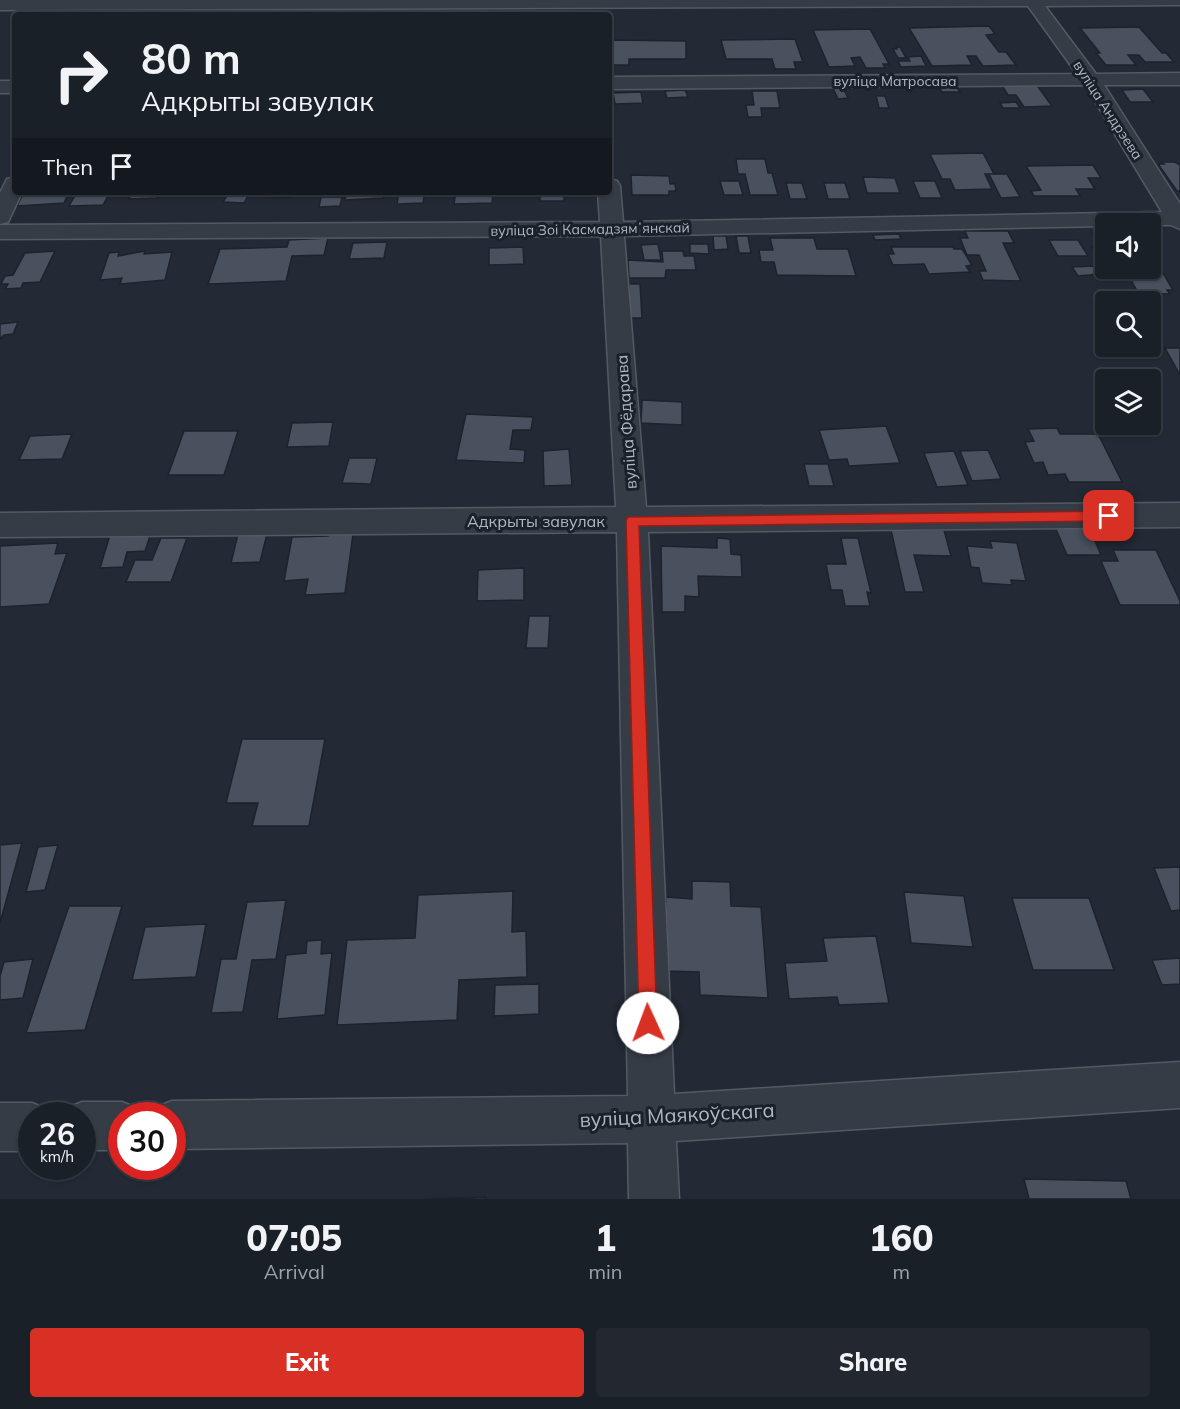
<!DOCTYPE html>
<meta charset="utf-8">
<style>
body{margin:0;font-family:Mulish,sans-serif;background:#232830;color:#f1f3f6;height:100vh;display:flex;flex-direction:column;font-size:22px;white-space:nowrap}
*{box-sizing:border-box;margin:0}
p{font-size:20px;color:#9fa3a8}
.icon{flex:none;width:33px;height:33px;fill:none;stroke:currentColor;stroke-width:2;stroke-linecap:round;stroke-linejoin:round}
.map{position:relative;height:1199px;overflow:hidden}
.sheet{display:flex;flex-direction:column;background:#1a2028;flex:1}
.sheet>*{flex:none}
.hud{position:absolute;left:12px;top:12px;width:600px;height:183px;border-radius:6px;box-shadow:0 2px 4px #0004,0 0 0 2px #383e45;background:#1a2028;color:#f1f3f6;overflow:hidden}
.fabs{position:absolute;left:1095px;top:213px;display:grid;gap:12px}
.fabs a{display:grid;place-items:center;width:66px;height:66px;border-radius:6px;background:#1a2028;box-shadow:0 2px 4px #0004,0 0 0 2px #383e45;font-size:30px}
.speed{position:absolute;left:18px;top:1102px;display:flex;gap:12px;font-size:30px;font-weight:700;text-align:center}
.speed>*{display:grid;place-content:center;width:78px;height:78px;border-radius:50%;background:#1a2028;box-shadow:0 2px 4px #0004,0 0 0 2px #383e45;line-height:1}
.speed small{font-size:15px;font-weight:400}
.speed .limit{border:9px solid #d22;background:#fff;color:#111}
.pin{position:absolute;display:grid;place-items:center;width:51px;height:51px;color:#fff;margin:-26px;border-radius:12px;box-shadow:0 3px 9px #0006}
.me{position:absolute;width:66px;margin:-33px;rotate:358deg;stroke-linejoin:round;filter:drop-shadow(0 0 4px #0008)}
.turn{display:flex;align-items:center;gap:21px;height:126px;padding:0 30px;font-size:27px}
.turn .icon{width:78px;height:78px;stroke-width:2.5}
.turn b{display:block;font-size:42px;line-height:51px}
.then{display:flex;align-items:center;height:57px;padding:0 30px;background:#0003;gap:12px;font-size:22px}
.eta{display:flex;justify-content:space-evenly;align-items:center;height:102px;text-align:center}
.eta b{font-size:36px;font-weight:800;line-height:42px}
.cta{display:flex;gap:12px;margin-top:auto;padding:12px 30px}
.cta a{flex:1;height:69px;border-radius:6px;background:#d93025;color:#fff;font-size:24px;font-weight:800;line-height:69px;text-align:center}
.cta a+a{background:#232830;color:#f1f3f6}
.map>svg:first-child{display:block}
.building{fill:#49515e;stroke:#1d232c;stroke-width:1.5}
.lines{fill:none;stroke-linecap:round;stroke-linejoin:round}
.minor-casing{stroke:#535a63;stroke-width:3}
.minor{fill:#363c45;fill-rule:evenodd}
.route{fill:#d93025;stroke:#8d1f18;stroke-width:1.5}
.labels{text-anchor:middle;stroke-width:6;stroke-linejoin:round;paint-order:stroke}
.far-street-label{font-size:14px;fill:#b0b7c2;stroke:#1b212a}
.street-label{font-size:16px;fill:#b0b7c2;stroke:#1b212a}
.near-street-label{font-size:20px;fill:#b0b7c2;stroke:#1b212a}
</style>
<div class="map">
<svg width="1180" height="1199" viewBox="0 0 1180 1199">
<rect width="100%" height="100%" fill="#232a35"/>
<!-- building -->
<path class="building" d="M 538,10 L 601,11 L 601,15 L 538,15 Z
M 989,26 L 995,34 L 986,35 L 999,52 L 1006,52 L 1016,65 L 983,66 L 976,56 L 967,56 L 972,65 L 932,66 L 909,28 Z
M 1139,27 L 1162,53 L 1166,53 L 1174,62 L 1145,62 L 1139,55 L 1128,55 L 1136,65 L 1106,65 L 1096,53 L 1100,53 L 1080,28 Z
M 870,29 L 889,64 L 883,64 L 885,68 L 866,68 L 860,57 L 851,58 L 855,66 L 829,67 L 813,30 Z
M 795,39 L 803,62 L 794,62 L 796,69 L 775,69 L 772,59 L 726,59 L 721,40 Z
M 609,40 L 686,41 L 686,59 L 629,59 L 629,65 L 609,65 Z
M 896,47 L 900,47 L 906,58 L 898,58 L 893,49 L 897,49 Z
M 921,56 L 926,66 L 901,67 L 898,61 L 910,61 L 908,57 Z
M 953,82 L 960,92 L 942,92 L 936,83 Z
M 1001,84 L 1036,84 L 1052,106 L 1024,107 L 1016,95 L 1008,95 Z
M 832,86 L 842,86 L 848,98 L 838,99 Z
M 1143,89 L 1153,102 L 1130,102 L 1122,90 Z
M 685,90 L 688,97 L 667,98 L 665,91 Z
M 752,91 L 777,91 L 780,108 L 761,108 L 762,117 L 748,117 L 746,105 L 754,105 Z
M 641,92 L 643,103 L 615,104 L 613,93 Z
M 876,96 L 885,96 L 889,108 L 879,108 Z
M 1016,102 L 1020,108 L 1003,108 L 1000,103 Z
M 983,153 L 994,174 L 985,174 L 992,189 L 955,190 L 950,179 L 942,179 L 930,154 Z
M 736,159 L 765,159 L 768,173 L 772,173 L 778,195 L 750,195 L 745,174 L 738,174 Z
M 1162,162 L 1175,162 L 1180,165 L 1180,191 L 1177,191 L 1158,164 L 1164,164 Z
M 1093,165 L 1101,178 L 1088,178 L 1095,189 L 1076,189 L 1080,196 L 1034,196 L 1031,191 L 1041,190 L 1026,166 Z
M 989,174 L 1007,174 L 1020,197 L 1001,198 Z
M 631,175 L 669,176 L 670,184 L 675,184 L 676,191 L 669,191 L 669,195 L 632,195 Z
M 863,177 L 895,178 L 900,193 L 867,193 Z
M 720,181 L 739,181 L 743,195 L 724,195 Z
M 913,181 L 935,181 L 942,198 L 920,198 Z
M 786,183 L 802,183 L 807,199 L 790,199 Z
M 824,183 L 845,183 L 850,199 L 828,199 Z
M 30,192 L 69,192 L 64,203 L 17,206 L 22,196 L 29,195 Z
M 77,192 L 110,192 L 103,205 L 69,206 Z
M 132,192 L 159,192 L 157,198 L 129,199 Z
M 229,192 L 250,192 L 244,203 L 223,202 Z
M 267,192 L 293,192 L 292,197 L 266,198 Z
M 347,192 L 384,192 L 383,198 L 345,200 Z
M 399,192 L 440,192 L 439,196 L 424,196 L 423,203 L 397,204 Z
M 456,192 L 493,192 L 492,203 L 454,204 Z
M 504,192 L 564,192 L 564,201 L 540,201 L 540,196 L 504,196 Z
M 321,197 L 342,197 L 340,206 L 319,207 Z
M 965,231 L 1008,231 L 1014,243 L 1003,243 L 1021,281 L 983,280 L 979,271 L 986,271 L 979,255 L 967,255 L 960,238 L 968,238 Z
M 1093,233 L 1106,233 L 1106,243 L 1099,243 Z
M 899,234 L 901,239 L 875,240 L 873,235 Z
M 713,236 L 726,236 L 728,249 L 714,250 Z
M 736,236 L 748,236 L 751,253 L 739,253 Z
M 328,238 L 324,255 L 292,256 L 286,281 L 208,284 L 220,249 L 287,247 L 289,240 Z
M 770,238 L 814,238 L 817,249 L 848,249 L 856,276 L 777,275 L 774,262 L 761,262 L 759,250 L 773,250 Z
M 1049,240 L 1078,240 L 1088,256 L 1058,256 Z
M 387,242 L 384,258 L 349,259 L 353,243 Z
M 658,244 L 661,260 L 644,260 L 641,245 Z
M 690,244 L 708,244 L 709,254 L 690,253 Z
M 523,247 L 524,264 L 489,265 L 489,248 Z
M 891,247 L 953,247 L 954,249 L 962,249 L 972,265 L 966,266 L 970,272 L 929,274 L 924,264 L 893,265 L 888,254 L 894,254 Z
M 1092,247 L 1106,248 L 1106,268 L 1150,268 L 1150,251 L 1173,290 L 1167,290 L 1170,294 L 1138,293 L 1127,272 L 1104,272 Z
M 55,251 L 40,282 L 23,283 L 21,288 L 5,289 L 8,284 L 1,284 L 5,276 L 13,275 L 25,253 Z
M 145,251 L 144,254 L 172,252 L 165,280 L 120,284 L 122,278 L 100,280 L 109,253 L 119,252 L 118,256 Z
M 662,251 L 683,251 L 684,256 L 694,256 L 696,270 L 666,270 L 665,278 L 629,278 L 628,260 L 663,262 Z
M 1094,266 L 1100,274 L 1078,276 L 1072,267 Z
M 629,284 L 640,284 L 642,318 L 627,318 Z
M 18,322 L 13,334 L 4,335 L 0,339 L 0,324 Z
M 1165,348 L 1180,348 L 1180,375 Z
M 642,400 L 682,402 L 682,425 L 641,423 Z
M 466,414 L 533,417 L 531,430 L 513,430 L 510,449 L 525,450 L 524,463 L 456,460 Z
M 333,422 L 329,446 L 287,447 L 292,423 Z
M 886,426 L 900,463 L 849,466 L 847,459 L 829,460 L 819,430 Z
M 1057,428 L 1060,434 L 1098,434 L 1122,482 L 1069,482 L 1065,474 L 1048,475 L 1043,462 L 1034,463 L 1025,442 L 1034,441 L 1028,429 Z
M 184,431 L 238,431 L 224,475 L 168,475 Z
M 72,434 L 62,459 L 19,460 L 30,436 Z
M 569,449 L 572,485 L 544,486 L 543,451 Z
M 988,450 L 1001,479 L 972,481 L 960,451 Z
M 954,451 L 968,485 L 937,487 L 924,453 Z
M 349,458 L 377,458 L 371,484 L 342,483 Z
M 804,464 L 828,464 L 834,486 L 809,486 Z
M 354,527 L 345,593 L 305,595 L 308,579 L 284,581 L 292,537 L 328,536 L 330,528 Z
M 1055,527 L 1089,527 L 1101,555 L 1067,555 Z
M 891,530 L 944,530 L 951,556 L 914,555 L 924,592 L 905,592 Z
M 151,533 L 145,551 L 127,552 L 123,567 L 100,568 L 110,535 Z
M 238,534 L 267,534 L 260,562 L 231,563 Z
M 161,538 L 187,538 L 171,582 L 126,582 L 135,560 L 152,560 Z
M 717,538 L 730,539 L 731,554 L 741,555 L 742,577 L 698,576 L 699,597 L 685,596 L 685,612 L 662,612 L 661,546 L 717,548 Z
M 841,538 L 858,538 L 871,593 L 867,592 L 870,606 L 845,606 L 842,590 L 831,590 L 826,564 L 846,564 Z
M 990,541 L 1017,543 L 1026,581 L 1011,580 L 1012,585 L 982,583 L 979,568 L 971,567 L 967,546 L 992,548 Z
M 58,543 L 55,554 L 67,553 L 49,604 L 0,607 L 0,546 Z
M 1113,550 L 1156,550 L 1180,601 L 1180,605 L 1120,605 L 1101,561 L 1118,561 Z
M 524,568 L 524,600 L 477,601 L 478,570 Z
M 529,616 L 550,616 L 548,648 L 526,648 Z
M 242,739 L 325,739 L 309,826 L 252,826 L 258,803 L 226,803 Z
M 22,843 L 0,923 L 0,845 Z
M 58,845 L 45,890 L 26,892 L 38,847 Z
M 1180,867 L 1180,910 L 1171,911 L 1154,868 Z
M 692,881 L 730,882 L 731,906 L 761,907 L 768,998 L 700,995 L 699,972 L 667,971 L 666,897 L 692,899 Z
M 513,891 L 512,932 L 526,931 L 527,977 L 459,980 L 457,1020 L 337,1025 L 347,940 L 415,938 L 418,895 Z
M 904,892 L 964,896 L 973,947 L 911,943 Z
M 1012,898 L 1089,898 L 1114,970 L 1033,970 Z
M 286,900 L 276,959 L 252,960 L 243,1012 L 211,1013 L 221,959 L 236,959 L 247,902 Z
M 69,906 L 122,906 L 85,1030 L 26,1033 Z
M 206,924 L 196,977 L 132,980 L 145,927 Z
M 876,936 L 889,1003 L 839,1005 L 837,997 L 789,999 L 785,963 L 827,961 L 823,938 Z
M 322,940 L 321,954 L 332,953 L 325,1015 L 277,1019 L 286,955 L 306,953 L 307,941 Z
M 1180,958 L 1180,984 L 1162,985 L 1152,960 Z
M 33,959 L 23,998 L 0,1000 L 0,976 L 4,962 Z
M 539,984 L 539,1014 L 494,1016 L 495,985 Z
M 1024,1179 L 1126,1181 L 1131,1199 L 1029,1199 Z
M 486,1197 L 486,1199 L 424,1199 Z"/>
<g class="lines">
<!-- minor casing -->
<g class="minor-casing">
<path id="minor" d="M 0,0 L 1180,0 L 1180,5 L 1045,6 L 1096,74 L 1180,73 L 1180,85 L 1104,85 L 1180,204 L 1180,229 L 1171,225 L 1150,225 L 1150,224 L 1106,224 L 1106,226 L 624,236 L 646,507 L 1180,503 L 1180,527 L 648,532 L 674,1094 L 1180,1062 L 1180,1108 L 676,1141 L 679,1199 L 629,1199 L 628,1143 L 172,1149 L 172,1116 L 152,1116 L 155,1108 L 172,1101 L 628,1096 L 617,532 L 0,537 L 0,513 L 616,507 L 601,236 L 0,239 L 0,225 L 600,222 L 598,192 L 609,192 L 609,179 L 617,181 L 620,186 L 623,222 L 1162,212 L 1085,85 L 609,89 L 609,77 L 1077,74 L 1028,6 L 0,10 Z
M 0,81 L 15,81 L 15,93 L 0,93 Z
M 15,177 L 15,192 L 22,192 L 8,222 L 0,224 L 0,193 L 7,179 Z
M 82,1102 L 122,1102 L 139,1109 L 141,1116 L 122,1116 L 122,1150 L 82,1150 L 82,1116 L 63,1116 L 65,1109 Z
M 0,1103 L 32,1103 L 49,1110 L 51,1116 L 32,1116 L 32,1151 L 0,1151 Z"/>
</g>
<!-- minor -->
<use href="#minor" class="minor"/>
</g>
<!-- route -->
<path class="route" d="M 1109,511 L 1115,516 L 1109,521 L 639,526 L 657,1023 L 655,1030 L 648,1033 L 642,1030 L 639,1023 L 626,521 L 628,517 Z"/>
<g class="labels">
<!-- far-street labels -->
<g class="far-street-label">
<text x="895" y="86">вуліца Матросава</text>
<text transform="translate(1108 110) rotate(57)" y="5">вуліца Андрэева</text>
<text transform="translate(590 229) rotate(-1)" y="5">вуліца Зоі Касмадзямʼянскай</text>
</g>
<!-- street labels -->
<g class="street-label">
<text transform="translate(626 422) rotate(-94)" y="6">вуліца Фёдарава</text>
<text x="536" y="527">Адкрыты завулак</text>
</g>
<!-- near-street labels -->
<g class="near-street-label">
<text transform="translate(677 1115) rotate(-3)" y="7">вуліца Маякоўскага</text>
</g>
</g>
</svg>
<div class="fabs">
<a><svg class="icon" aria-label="sound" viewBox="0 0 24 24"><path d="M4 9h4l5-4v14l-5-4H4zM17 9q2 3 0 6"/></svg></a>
<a><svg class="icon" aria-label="search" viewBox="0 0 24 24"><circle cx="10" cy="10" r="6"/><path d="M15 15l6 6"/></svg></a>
<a><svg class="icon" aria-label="layers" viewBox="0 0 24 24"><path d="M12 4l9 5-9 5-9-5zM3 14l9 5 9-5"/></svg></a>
</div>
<div class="speed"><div>26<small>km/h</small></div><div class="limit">30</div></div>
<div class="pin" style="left:1109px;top:516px;background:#d93025"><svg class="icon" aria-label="arrive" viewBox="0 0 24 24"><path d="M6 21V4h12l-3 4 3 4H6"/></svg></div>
<svg class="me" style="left:648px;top:1023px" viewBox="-20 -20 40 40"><circle r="19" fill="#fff"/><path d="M0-13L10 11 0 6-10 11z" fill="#d93025"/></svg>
<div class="hud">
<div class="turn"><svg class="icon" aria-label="right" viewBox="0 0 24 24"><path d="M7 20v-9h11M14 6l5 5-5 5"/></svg><div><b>80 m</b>Адкрыты завулак</div></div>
<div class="then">Then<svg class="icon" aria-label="arrive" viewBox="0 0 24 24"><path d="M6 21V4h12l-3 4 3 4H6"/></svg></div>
</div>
</div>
<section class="sheet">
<div class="eta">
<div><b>07:05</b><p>Arrival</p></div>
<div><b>1</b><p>min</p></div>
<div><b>160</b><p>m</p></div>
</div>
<div class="cta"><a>Exit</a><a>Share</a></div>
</section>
